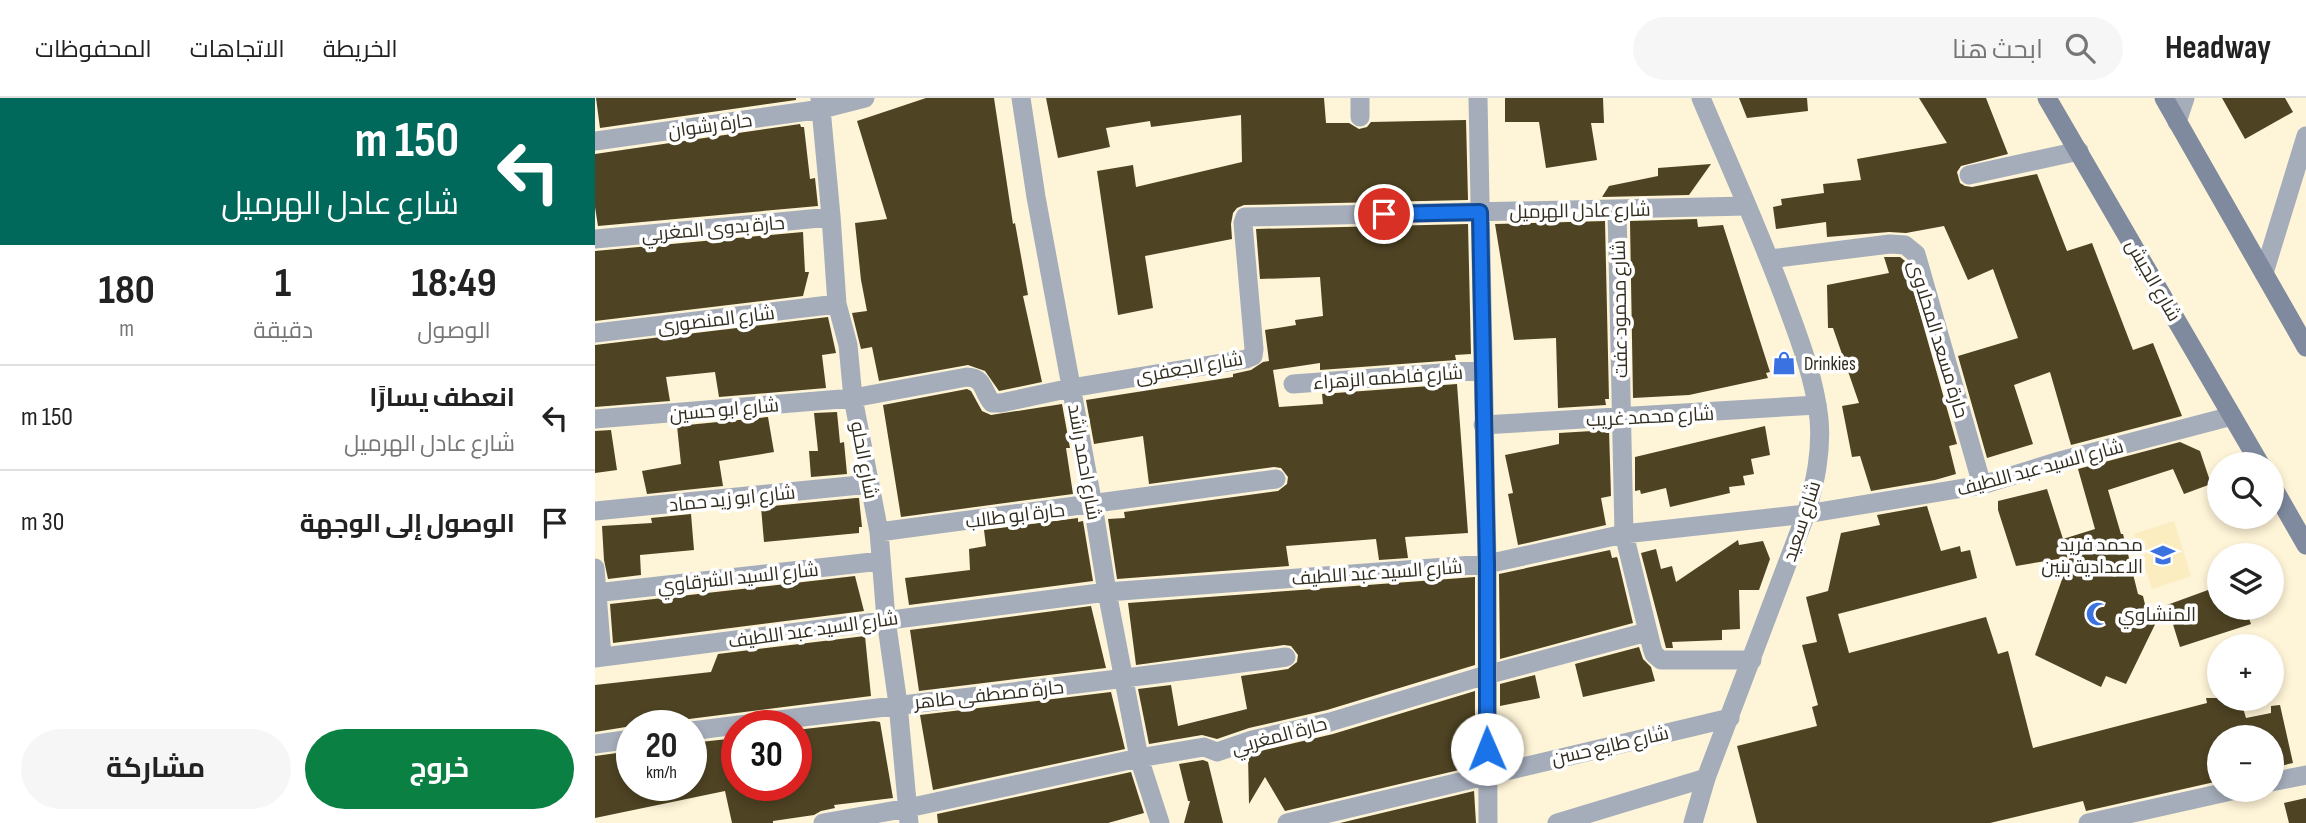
<!DOCTYPE html>
<html lang="ar">
<meta charset="utf-8">
<style>
body{margin:0;font-family:"Sofia Sans Condensed",Cairo,sans-serif;background:#f6f6f6;color:#222;direction:rtl;height:100vh;display:flex;flex-direction:column;font-size:26px;white-space:nowrap}
*{box-sizing:border-box;margin:0}
p{font-size:23px;color:#767676}
.icon{flex:none;width:38px;height:38px;fill:none;stroke:currentColor;stroke-width:2;stroke-linecap:round;stroke-linejoin:round}
.map{position:relative;flex:1;overflow:hidden;direction:ltr}
.details{display:flex;flex-direction:column;background:#fff;width:595px}
.details>*{flex:none}
.hud{background:#00695c;color:#fff;overflow:hidden}
.buttons{position:absolute;left:1612px;top:354px;display:grid;gap:14px}
.buttons a{display:grid;place-items:center;width:77px;height:77px;border-radius:50%;background:#fff;box-shadow:0 4px 10px #0003;font-size:35px}
.speed{position:absolute;left:21px;top:612px;display:flex;gap:14px;font-size:35px;font-weight:700;text-align:center}
.speed>*{display:grid;place-content:center;width:91px;height:91px;border-radius:50%;background:#fff;box-shadow:0 4px 10px #0003;line-height:1}
.speed small{font-size:18px;font-weight:400}
.speed .limit{border:10px solid #d22;background:#fff;color:#111}
.pin{position:absolute;display:grid;place-items:center;width:60px;height:60px;color:#fff;margin:-30px;border:4px solid #fff;border-radius:50%;box-shadow:0 2px 7px #0007}
.me{position:absolute;width:77px;margin:-38px;rotate:359deg;stroke-linejoin:round;filter:drop-shadow(0 0 5px #0008)}
.turn{display:flex;align-items:center;gap:24px;height:147px;padding:0 21px;font-size:32px}
.turn .icon{width:91px;height:91px;stroke-width:2.5}
.turn b{display:block;font-size:49px;line-height:60px}
.eta{display:flex;justify-content:space-evenly;align-items:center;height:119px;text-align:center}
.eta b{font-size:42px;font-weight:700;line-height:49px}
.action{display:flex;gap:14px;margin-top:auto;padding:14px 21px}
.action a{flex:1;height:80px;border-radius:42px;background:#0b8043;color:#fff;font-size:28px;font-weight:700;line-height:80px;text-align:center}
.action a+a{background:#f6f6f6;color:#222}
ul{padding:0;list-style:none}
li{display:flex;align-items:center;gap:21px;height:105px;padding:0 21px;border-top:2px solid #e0e0e0}
li div{flex:1}
li b{display:block;font-size:26px}
li em{font-style:normal}
header{display:flex;align-items:center;gap:42px;box-sizing:border-box;height:98px;padding:0 35px;background:#fff;border-bottom:2px solid #e0e0e0}
header strong{font-size:33px}
nav{display:flex;gap:38px;margin-inline-start:auto;font-size:24px}
.search{width:490px;height:63px;background:#f6f6f6;display:flex;align-items:center;gap:18px;box-sizing:border-box;padding:0 24px;border-radius:38px;color:#767676;font-size:26px}
main{display:flex;flex:1;min-height:0}
.map>svg:first-child{display:block}
.built{fill:#fcedc0}
.building{fill:#4e4323}
.lines{fill:none;stroke-linecap:round;stroke-linejoin:round}
.minor{stroke:#a5adbb;stroke-width:19}
.tertiary{stroke:#a5adbb;stroke-width:19}
.secondary{stroke:#7f8a9f;stroke-width:19}
.route-casing{stroke:#114b97;stroke-width:18}
.route{stroke:#1a73e8;stroke-width:12}
.labels{text-anchor:middle;stroke-width:7;stroke-linejoin:round;paint-order:stroke}
.street-label{font-size:19px;fill:#322d1f;stroke:#fff}
.poi-label{font-size:19px;fill:#322d1f;stroke:#fff;text-anchor:start}
</style>
<header>
<strong>Headway</strong>
<div class="search"><svg class="icon" aria-label="search" viewBox="0 0 24 24"><circle cx="10" cy="10" r="6"/><path d="M15 15l6 6"/></svg>ابحث هنا</div>
<nav><a>الخريطة</a><a>الاتجاهات</a><a>المحفوظات</a></nav>
</header>
<main>
<div class="map">
<svg width="1711" height="725" viewBox="0 0 1711 725">
<rect width="100%" height="100%" fill="#fef4d7"/>
<!-- built -->
<path class="built" d="M 1579,423 L 1596,478 L 1557,491 L 1539,436 Z"/>
<!-- building -->
<path class="building" d="M 1,0 L 201,0 L 201,2 L 5,30 Z
M 331,0 L 399,0 L 418,126 L 420,125 L 433,197 L 428,198 L 447,284 L 404,293 L 390,273 L 373,267 L 284,283 L 277,249 L 266,251 L 257,215 L 272,213 L 266,182 L 260,125 L 292,121 L 262,23 Z
M 451,0 L 729,0 L 731,25 L 754,25 L 764,31 L 772,29 L 776,24 L 871,22 L 873,102 L 649,107 L 642,110 L 638,115 L 636,126 L 637,141 L 550,158 L 558,210 L 523,217 L 502,73 L 538,67 L 541,89 L 647,64 L 646,17 L 556,29 L 555,23 L 511,30 L 515,49 L 463,60 Z
M 910,0 L 1008,0 L 1009,25 L 996,25 L 1002,62 L 951,70 L 944,24 L 910,24 Z
M 1144,0 L 1212,0 L 1213,13 L 1152,20 Z
M 1324,0 L 1391,0 L 1413,56 L 1366,68 L 1362,74 L 1365,85 L 1370,88 L 1377,89 L 1442,76 L 1472,153 L 1497,145 L 1538,252 L 1558,245 L 1587,318 L 1476,347 L 1455,274 L 1419,287 L 1438,346 L 1392,360 L 1363,258 L 1423,240 L 1398,171 L 1373,182 L 1349,128 L 1311,135 L 1294,134 L 1232,139 L 1231,124 L 1181,131 L 1178,109 L 1187,107 L 1186,101 L 1229,95 L 1228,86 L 1266,82 L 1262,61 L 1352,45 Z
M 1627,0 L 1690,0 L 1698,14 L 1650,41 Z
M 205,26 L 206,29 L 209,29 L 215,81 L 220,80 L 223,108 L 3,128 L 0,109 L 0,56 Z
M 1116,66 L 1094,97 L 1007,99 L 1014,88 L 1063,78 L 1063,70 Z
M 1102,121 L 1103,129 L 1128,127 L 1175,274 L 1171,275 L 1173,280 L 1094,297 L 1038,300 L 1035,123 Z
M 1010,123 L 1014,301 L 1010,301 L 1011,307 L 963,310 L 961,240 L 919,242 L 900,126 Z
M 873,126 L 876,256 L 860,257 L 861,262 L 725,272 L 725,265 L 678,272 L 684,309 L 728,306 L 727,296 L 862,286 L 873,435 L 810,439 L 813,460 L 784,462 L 781,441 L 691,448 L 694,468 L 522,481 L 513,421 L 530,420 L 529,414 L 683,393 L 692,386 L 693,379 L 686,370 L 679,369 L 554,386 L 548,338 L 499,346 L 491,302 L 638,279 L 638,276 L 656,272 L 668,264 L 674,263 L 670,232 L 701,227 L 700,222 L 728,218 L 725,179 L 665,181 L 661,131 Z
M 208,134 L 210,174 L 214,174 L 208,198 L 0,223 L 0,153 Z
M 1289,159 L 1305,159 L 1310,163 L 1362,346 L 1354,348 L 1361,376 L 1340,382 L 1276,393 L 1265,358 L 1257,359 L 1247,308 L 1264,305 L 1238,230 L 1233,230 L 1232,187 L 1294,175 Z
M 233,219 L 241,255 L 227,257 L 231,290 L 124,299 L 120,274 L 71,279 L 75,303 L 0,309 L 0,247 Z
M 372,291 L 376,293 L 387,313 L 396,317 L 467,306 L 475,350 L 471,350 L 478,396 L 306,419 L 288,307 Z
M 242,314 L 245,345 L 249,344 L 252,376 L 216,379 L 214,353 L 223,353 L 219,315 Z
M 173,319 L 179,354 L 124,363 L 128,388 L 52,396 L 47,373 L 86,366 L 82,328 Z
M 1170,328 L 1175,357 L 1156,361 L 1159,376 L 1148,378 L 1150,387 L 1134,389 L 1135,395 L 1075,409 L 1071,390 L 1046,396 L 1045,392 L 1040,393 L 1040,359 Z
M 16,332 L 22,372 L 0,375 L 0,333 Z
M 1014,332 L 1016,398 L 1006,400 L 1011,427 L 923,447 L 913,396 L 918,395 L 910,357 L 964,346 L 964,335 Z
M 1585,344 L 1605,353 L 1616,386 L 1589,396 L 1578,371 L 1513,392 L 1526,436 L 1528,436 L 1543,496 L 1548,498 L 1552,515 L 1569,508 L 1531,586 L 1511,578 L 1506,589 L 1440,557 L 1475,459 L 1421,468 L 1403,412 L 1403,403 L 1452,391 L 1468,441 L 1500,431 L 1483,371 Z
M 261,400 L 264,400 L 267,429 L 264,429 L 264,435 L 169,444 L 166,409 Z
M 1332,408 L 1346,453 L 1365,448 L 1366,454 L 1375,452 L 1382,480 L 1243,516 L 1254,555 L 1391,519 L 1403,556 L 1413,553 L 1438,650 L 1612,605 L 1611,600 L 1645,600 L 1651,620 L 1676,615 L 1676,608 L 1685,607 L 1698,665 L 1676,670 L 1676,639 L 1624,639 L 1624,683 L 1491,713 L 1488,703 L 1395,725 L 1162,725 L 1142,648 L 1222,628 L 1217,609 L 1223,607 L 1207,547 L 1222,544 L 1211,499 L 1233,493 L 1246,435 L 1285,427 L 1282,417 Z
M 96,416 L 99,452 L 45,457 L 46,477 L 13,481 L 9,462 L 7,428 L 57,425 L 56,420 Z
M 483,420 L 483,424 L 488,423 L 498,483 L 314,507 L 310,480 L 375,472 L 374,451 L 391,448 L 389,432 Z
M 1143,442 L 1144,447 L 1168,443 L 1175,461 L 1164,492 L 1144,492 L 1145,531 L 1127,532 L 1127,542 L 1077,544 L 1078,550 L 1071,550 L 1046,455 L 1061,451 L 1066,471 L 1077,468 L 1081,484 Z
M 1015,452 L 1017,460 L 1022,459 L 1023,462 L 1038,525 L 905,561 L 904,476 Z
M 260,478 L 269,513 L 18,545 L 15,506 Z
M 880,479 L 880,567 L 732,612 L 654,630 L 622,641 L 607,637 L 554,646 L 543,591 L 576,587 L 583,628 L 652,611 L 646,578 L 693,571 L 702,564 L 703,557 L 696,548 L 689,547 L 541,567 L 533,505 Z
M 1624,488 L 1624,509 L 1650,509 L 1656,526 L 1585,549 L 1572,507 Z
M 496,508 L 511,570 L 324,593 L 315,532 Z
M 270,538 L 276,598 L 94,621 L 85,628 L 37,628 L 0,634 L 0,587 L 116,574 L 123,556 Z
M 1044,549 L 1048,561 L 1056,569 L 1060,583 L 988,599 L 980,566 Z
M 940,577 L 945,600 L 905,608 L 905,586 Z
M 880,593 L 880,621 L 872,622 L 881,668 L 690,713 L 670,679 L 654,706 L 653,656 L 738,636 Z
M 516,594 L 530,651 L 338,692 L 325,617 Z
M 279,623 L 285,624 L 298,700 L 239,707 L 240,710 L 226,713 L 219,717 L 178,723 L 178,725 L 137,725 L 130,693 L 0,720 L 0,658 L 37,653 L 37,688 L 96,688 L 96,645 L 142,640 L 142,688 L 201,688 L 201,632 Z
M 608,662 L 613,664 L 628,725 L 589,725 L 595,703 L 593,703 L 584,666 Z
M 536,674 L 549,715 L 513,725 L 343,725 L 342,716 Z
M 879,693 L 881,725 L 745,725 Z
M 1711,700 L 1711,725 L 1694,725 L 1689,705 Z"/>
<g class="lines">
<!-- minor -->
<path class="minor" d="M 225,0 L 236,118 L 242,206 L 253,247 L 258,300 L 284,434 L 291,521 L 303,606 L 314,725
M 426,0 L 441,99 L 498,407 L 512,494 L 544,660 L 565,725
M 765,0 L 765,19
M 883,0 L 892,466 L 893,725
M 1582,24 L 1590,0
M 0,43 L 227,11 L 270,0
M 1374,77 L 1484,53
M 1022,111 L 1029,436 L 1057,550 L 1059,556 L 1066,562 L 1157,562
M 0,141 L 236,119
M 1175,161 L 1295,146 L 1310,147 L 1321,156 L 1387,387
M 1669,175 L 1711,38
M 0,235 L 242,206
M 698,286 L 887,272
M 0,321 L 258,300 L 372,279 C 390,280 387,293 397,305 L 406,305 L 476,290 L 651,261 L 658,258 L 659,251 L 648,125 L 650,119 L 1152,108
M 888,327 L 1222,307
M 0,413 L 275,386
M 284,434 L 681,381
M 0,470 L 7,559
M 0,495 L 286,463
M 0,560 L 512,494 L 892,466 L 1029,436 L 1211,416 L 1387,387 L 1461,364 L 1637,318
M 96,633 C 294,607 493,587 691,559
M 0,646 L 37,641
M 1676,684 L 1711,677
M 228,725 L 313,710 L 544,660 L 609,649 L 622,654 L 657,642 L 735,624 L 891,577 L 1052,534
M 692,725 L 1135,620
M 962,725 L 1111,680
M 1493,725 L 1645,691"/>
<!-- tertiary -->
<path class="tertiary" d="M 1098,725 L 1111,680 L 1211,416 C 1220,385 1227,354 1224,321 C 1220,284 1207,248 1194,213 C 1168,141 1136,71 1106,0"/>
<!-- secondary -->
<path class="secondary" d="M 1452,0 L 1665,366
M 1569,0 L 1711,249
M 1676,386 L 1711,447"/>
</g>
<g class="lines">
<!-- route casing -->
<g class="route-casing">
<path id="route" d="M 789,116 L 885,114 L 892,466 L 892,651"/>
</g>
<!-- route -->
<use href="#route" class="route"/>
</g>
<!-- icons -->
<defs>
<g id="shop-bare" transform="scale(1.89)"><path d="M-5-2.5h2.3a2.7 3.5 0 0 1 5.4 0H5L5.5 6h-11ZM-1.5-2.5h3a1.5 2.3 0 0 0-3 0Z" fill="#3b72e2" stroke="#fff" stroke-width="2.5" paint-order="stroke"/></g>
<g id="school-bare" transform="scale(1.89)"><path d="M0-5L7-2L0 1L-7-2ZM-4 1L0 2.5L4 1V4Q0 6-4 4Z" fill="#3b72e2" stroke="#fff" stroke-width="2.5" paint-order="stroke"/></g>
<g id="mosque-bare" transform="scale(1.89)"><path d="M3.5-4.9A6 6 0 1 0 3.5 4.9A5 5 0 1 1 3.5-4.9Z" fill="#3b72e2" stroke="#fff" stroke-width="2.5" paint-order="stroke"/></g>
</defs>
<g fill-rule="evenodd">
<use href="#shop-bare" x="1189" y="265"/>
<use href="#school-bare" x="1568" y="457"/>
<use href="#mosque-bare" x="1503" y="516"/>
</g>
<g class="labels">
<!-- street labels -->
<g class="street-label">
<text transform="translate(115 27) rotate(-8)" y="7">حارة رشوان</text>
<text transform="translate(985 112) rotate(-1)" y="7">شارع عادل الهرميل</text>
<text transform="translate(118 130) rotate(-5)" y="7">حارة بدوى المغربي</text>
<text transform="translate(1559 182) rotate(60)" y="7">شارع الجيش</text>
<text transform="translate(1024 211) rotate(-91)" y="7">شارع محمود عفت</text>
<text transform="translate(121 221) rotate(-7)" y="7">شارع المنصورى</text>
<text transform="translate(1344 241) rotate(73)" y="7">حارة مسعد المحلاوى</text>
<text transform="translate(594 269) rotate(-10)" y="7">شارع الجعفرى</text>
<text transform="translate(793 279) rotate(-4)" y="7">شارع فاطمه الزهراء</text>
<text transform="translate(129 311) rotate(-5)" y="7">شارع ابو حسين</text>
<text transform="translate(1055 318) rotate(-3)" y="7">شارع محمد غريب</text>
<text transform="translate(270 362) rotate(79)" y="7">شارع الحلو</text>
<text transform="translate(490 364) rotate(80)" y="7">شارع احمد راشد</text>
<text transform="translate(1445 369) rotate(-15)" y="7">شارع السيد عبد اللطيف</text>
<text transform="translate(137 400) rotate(-6)" y="7">شارع ابو زيد حماد</text>
<text transform="translate(420 417) rotate(-7)" y="7">حارة ابو طالب</text>
<text transform="translate(1206 423) rotate(-72)" y="7">شارع سعيد</text>
<text transform="translate(782 474) rotate(-4)" y="7">شارع السيد عبد اللطيف</text>
<text transform="translate(143 479) rotate(-6)" y="7">شارع السيد الشرقاوي</text>
<text transform="translate(218 531) rotate(-8)" y="7">شارع السيد عبد اللطيف</text>
<text transform="translate(394 596) rotate(-6)" y="7">حارة مصطفى طاهر</text>
<text transform="translate(684 637) rotate(-15)" y="7">حارة المغربي</text>
<text transform="translate(1015 647) rotate(-13)" y="7">شارع طايع حسن</text>
</g>
<!-- poi labels -->
<g class="poi-label">
<text x="1209" y="272">Drinkies</text>
<text x="1548" y="453" text-anchor="end">محمد فريد<tspan x="1548" dy="22">الاعدادية بنين</tspan></text>
<text x="1523" y="523">المنشاوي</text>
</g>
</g>
</svg>
<div class="buttons">
<a><svg class="icon" aria-label="search" viewBox="0 0 24 24"><circle cx="10" cy="10" r="6"/><path d="M15 15l6 6"/></svg></a>
<a><svg class="icon" aria-label="layers" viewBox="0 0 24 24"><path d="M12 4l9 5-9 5-9-5zM3 14l9 5 9-5"/></svg></a>
<a>+</a>
<a>−</a>
</div>
<div class="speed"><div>20<small>km/h</small></div><div class="limit">30</div></div>
<div class="pin" style="left:789px;top:116px;background:#d93025"><svg class="icon" aria-label="arrive" viewBox="0 0 24 24"><path d="M6 21V4h12l-3 4 3 4H6"/></svg></div>
<svg class="me" style="left:892px;top:651px" viewBox="-20 -20 40 40"><circle r="19" fill="#fff"/><path d="M0-13L10 11 0 6-10 11z" fill="#1a73e8"/></svg>
</div>
<section class="details">
<div class="hud">
<div class="turn"><svg class="icon" aria-label="left" viewBox="0 0 24 24"><path d="M17 20v-9H6M10 6l-5 5 5 5"/></svg><div><b>150 m</b>شارع عادل الهرميل</div></div>
</div>
<div class="eta">
<div><b>18:49</b><p>الوصول</p></div>
<div><b>1</b><p>دقيقة</p></div>
<div><b>180</b><p>m</p></div>
</div>
<ul>
<li><svg class="icon" aria-label="left" viewBox="0 0 24 24"><path d="M17 20v-9H6M10 6l-5 5 5 5"/></svg><div><b>انعطف يسارًا</b><p>شارع عادل الهرميل</p></div><em>150 m</em></li>
<li><svg class="icon" aria-label="arrive" viewBox="0 0 24 24"><path d="M6 21V4h12l-3 4 3 4H6"/></svg><div><b>الوصول إلى الوجهة</b></div><em>30 m</em></li>
</ul>
<div class="action"><a>خروج</a><a>مشاركة</a></div>
</section>
</main>
